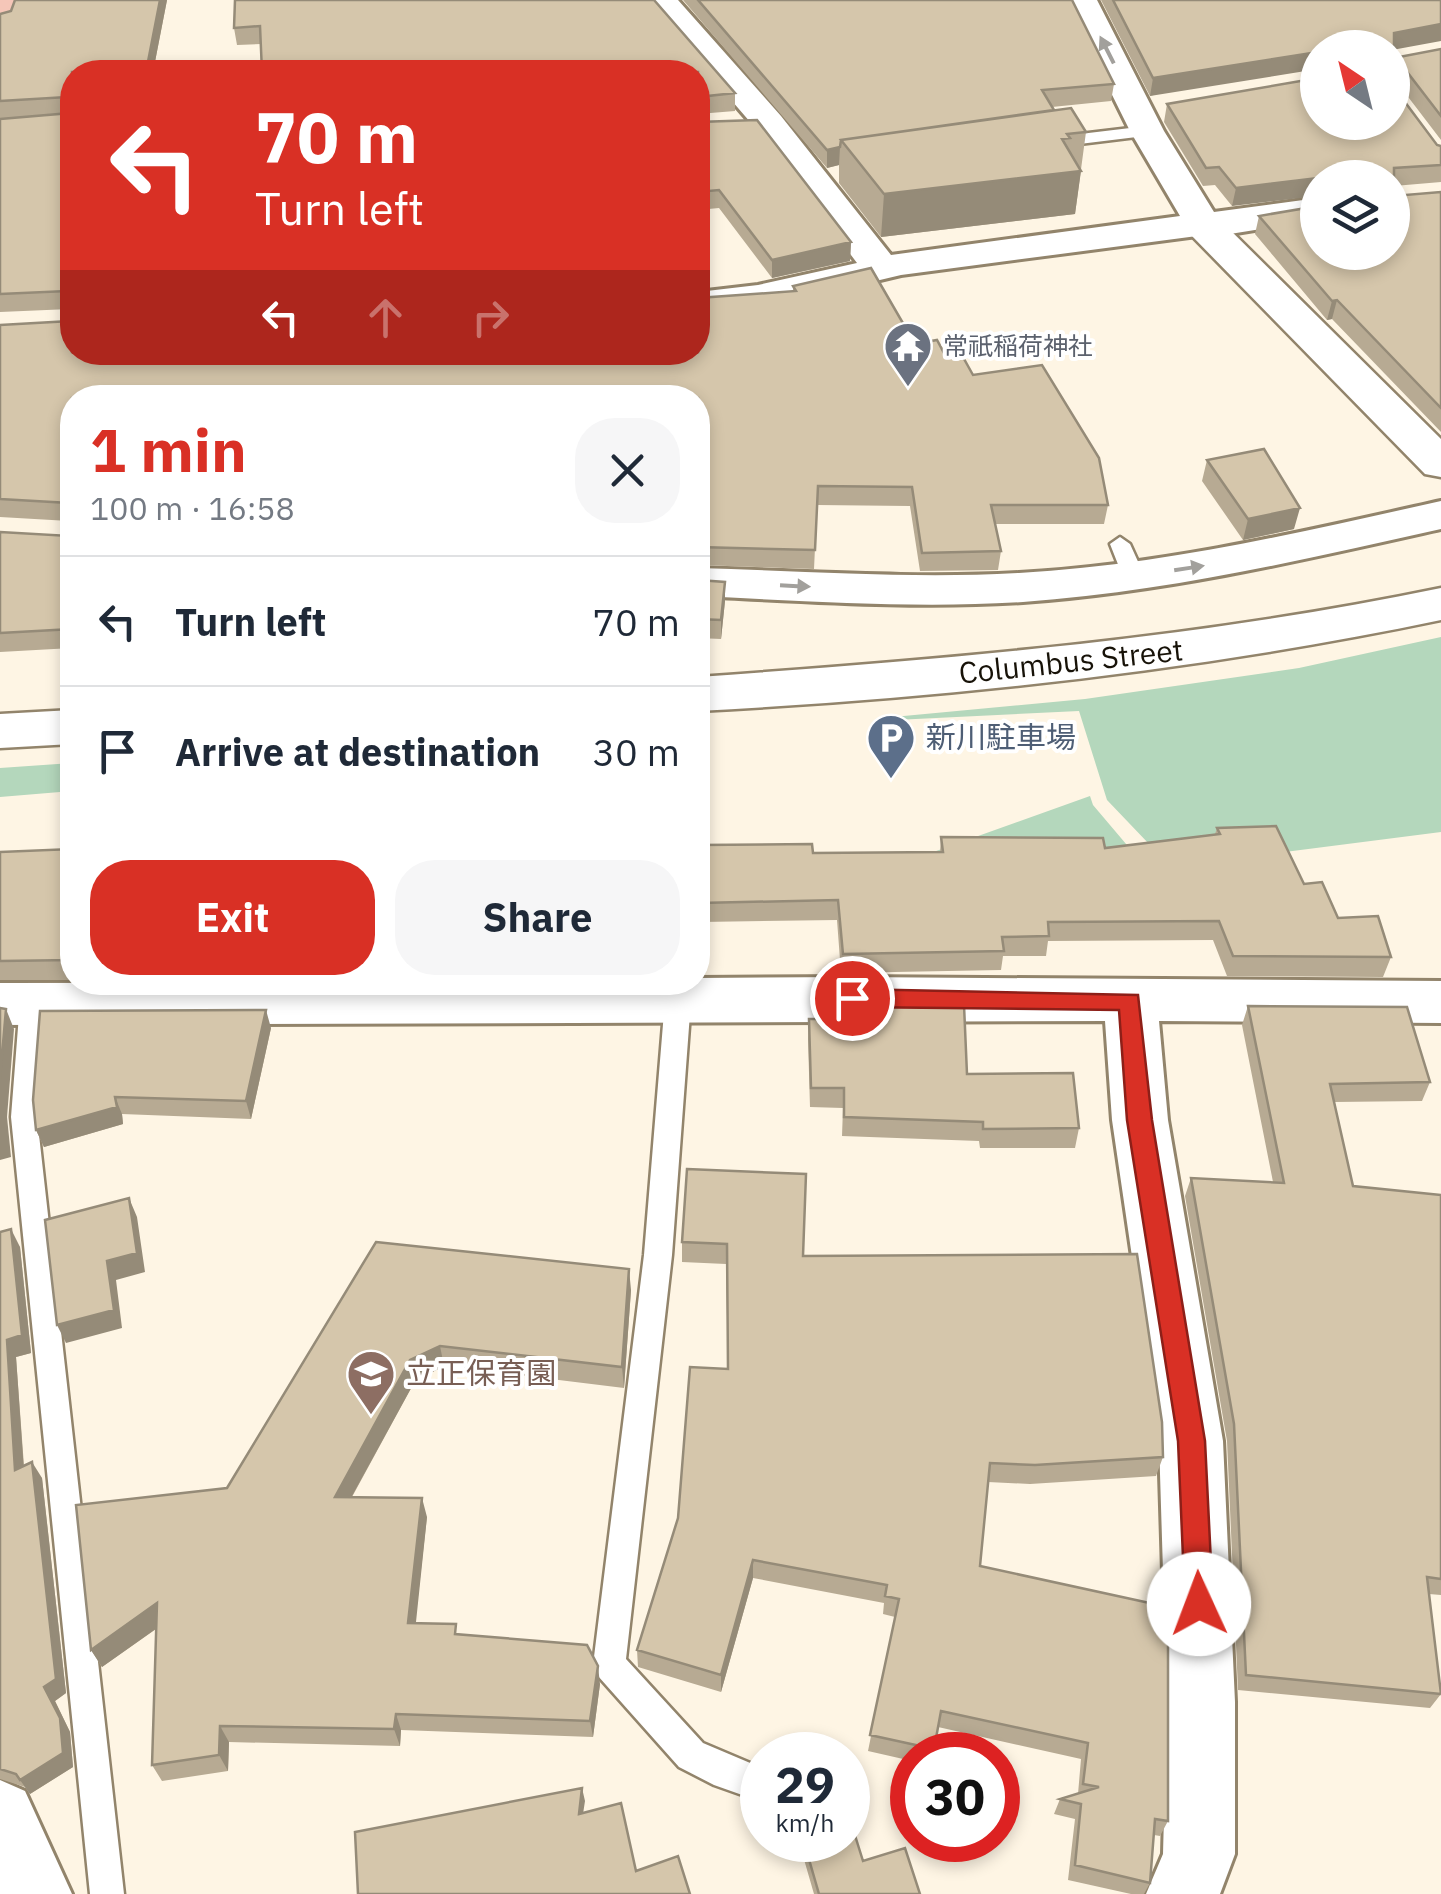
<!DOCTYPE html>
<meta charset="utf-8">
<style>
body{margin:0;font-family:"IBM Plex Sans","Noto Sans JP",sans-serif;background:#f6f6f7;color:#1f2937;height:100vh;display:flex;flex-direction:column;font-size:38px;white-space:nowrap}
*{box-sizing:border-box;margin:0}
p{font-size:32px;color:#747a83}
.icon{flex:none;width:55px;height:55px;fill:none;stroke:currentColor;stroke-width:2;stroke-linecap:round;stroke-linejoin:round}
.map{position:relative;flex:1;overflow:hidden}
.sheet{position:absolute;left:60px;top:385px;width:650px;height:610px;display:flex;flex-direction:column;background:#fff;border-radius:40px;box-shadow:0 5px 15px #0003}
.sheet>*{flex:none}
.hud{position:absolute;left:60px;top:60px;width:650px;height:305px;border-radius:40px;box-shadow:0 5px 15px #0003;background:#d93025;color:#fff;overflow:hidden}
.needle{width:65px;rotate:325deg}
.tools{position:absolute;left:1300px;top:30px;display:grid;gap:20px}
.tools a{display:grid;place-items:center;width:110px;height:110px;border-radius:50%;background:#fff;box-shadow:0 5px 15px #0003;font-size:50px}
.speed{position:absolute;left:740px;top:1732px;display:flex;gap:20px;font-size:50px;font-weight:700;text-align:center}
.speed>*{display:grid;place-content:center;width:130px;height:130px;border-radius:50%;background:#fff;box-shadow:0 5px 15px #0003;line-height:1}
.speed small{font-size:25px;font-weight:400}
.speed .limit{border:15px solid #d22;background:#fff;color:#111}
.pin{position:absolute;display:grid;place-items:center;width:85px;height:85px;color:#fff;margin:-42px;border:5px solid #fff;border-radius:50%;box-shadow:0 2px 10px #0007}
.me{position:absolute;width:110px;margin:-55px;rotate:358deg;stroke-linejoin:round;filter:drop-shadow(0 0 8px #0008)}
.turn{display:flex;align-items:center;gap:35px;height:210px;padding:0 30px;font-size:45px}
.turn .icon{width:130px;height:130px;stroke-width:2.5}
.turn b{display:block;font-size:70px;line-height:85px}
.lanes{display:flex;align-items:center;height:95px;padding:0 30px;background:#0003;justify-content:center;gap:50px;direction:ltr}
.lanes .off{opacity:.35}
.round{display:grid;place-items:center;flex:none;width:105px;height:105px;border-radius:40px;background:#f6f6f7}
.summary{display:flex;align-items:center;justify-content:space-between;height:170px;padding:0 30px}
h1{font-size:60px;font-weight:800;line-height:75px;color:#d93025}
.button{display:flex;gap:20px;margin-top:auto;padding:20px 30px}
.button a{flex:1;height:115px;border-radius:40px;background:#d93025;color:#fff;font-size:40px;font-weight:800;line-height:115px;text-align:center}
.button a+a{background:#f6f6f7;color:#1f2937}
ul{padding:0;list-style:none}
li{display:flex;align-items:center;gap:30px;height:130px;padding:0 30px;border-top:2px solid #e0e1e3}
li div{flex:1}
li b{display:block;font-size:38px}
li em{font-style:normal}
.map>svg:first-child{display:block}
.green{fill:#b4d7bc}
.lines{fill:none;stroke-linecap:round;stroke-linejoin:round}
.service-casing{stroke:#92846b;stroke-width:5}
.minor-casing{stroke:#92846b;stroke-width:6}
.tertiary-casing{stroke:#92846b;stroke-width:5}
.primary-casing{stroke:#dad9d7;stroke-width:5}
.service{fill:#fff;fill-rule:evenodd}
.minor{fill:#fff;fill-rule:evenodd}
.tertiary{fill:#fff;fill-rule:evenodd}
.primary{fill:#f5c6b8;fill-rule:evenodd}
.wall{fill:#b7aa93}
.shaded-wall{fill:#958b78}
.building{fill:#d5c6ab;stroke:#958b78;stroke-width:2.5}
.oneway{fill:#a2a09c}
.route{fill:#d93025;stroke:#8d1f18;stroke-width:2.5}
.labels{text-anchor:middle;stroke-width:8;stroke-linejoin:round;paint-order:stroke}
.far-worship-label{font-size:25px;fill:#5b616d;stroke:#fff;text-anchor:start}
.street-label{font-size:30px;fill:#171208;stroke:#fff}
.service-label{font-size:30px;fill:#4e5e75;stroke:#fff;text-anchor:start}
.education-label{font-size:30px;fill:#785e54;stroke:#fff;text-anchor:start}
</style>
<div class="map">
<svg width="1441" height="1894" viewBox="0 0 1441 1894">
<rect width="100%" height="100%" fill="#fef5e4"/>
<!-- green -->
<path class="green" d="M 1441,637 L 1441,832 L 1277,853 L 1150,845 L 1107,800 L 1079,711 L 895,720 L 893,717 L 1085,699 L 1299,668 Z
M 72,763 L 72,791 L 0,797 L 0,768 Z
M 1090,796 L 1093,805 L 1132,851 L 925,855 Z"/>
<g class="lines">
<!-- service casing -->
<g class="service-casing">
<path id="service" d="M 1147,126 L 1153,127 L 1153,135 L 1055,147 L 1047,142 L 1055,137 Z
M 1120,537 L 1130,544 L 1145,577 L 1141,582 L 1134,584 L 1123,577 L 1110,544 Z
M 678,990 L 687,993 L 691,1000 L 672,1255 L 626,1659 L 703,1743 L 762,1768 L 762,1802 L 714,1785 L 679,1767 L 598,1676 L 593,1665 L 644,1255 L 665,1000 L 669,993 Z
M 33,992 L 42,995 L 46,1002 L 37,1117 L 124,1894 L 90,1894 L 11,1117 L 20,1002 L 24,995 Z"/>
</g>
<!-- minor casing -->
<g class="minor-casing">
<path id="minor" d="M 645,0 L 678,0 L 781,116 L 891,255 L 1180,216 L 1130,131 L 1065,0 L 1097,0 L 1164,131 L 1214,212 L 1318,198 L 1318,220 L 1205,238 L 1197,236 L 901,275 L 758,309 L 698,314 L 698,292 L 758,285 L 857,263 L 757,130 Z
M 1441,501 L 1441,529 C 1303,560 1165,592 1023,602 C 915,609 806,601 698,596 L 698,568 C 805,571 912,579 1019,573 C 1162,565 1302,532 1441,501 Z
M 852,977 L 1441,981 L 1441,1023 L 1159,1021 L 1168,1120 L 1223,1441 L 1235,1702 L 1235,1854 L 1220,1894 L 1146,1894 L 1163,1854 L 1167,1702 L 1159,1441 L 1112,1120 L 1105,1021 L 0,1025 L 0,983 L 698,982 L 698,978 Z
M 0,1780 L 25,1791 L 72,1894 L 0,1894 Z"/>
</g>
<!-- tertiary casing -->
<g class="tertiary-casing">
<path id="tertiary" d="M 1205,215 L 1219,219 L 1441,439 L 1441,477 L 1425,474 L 1191,235 L 1186,227 L 1191,219 Z
M 1441,588 L 1441,620 C 1197,671 947,698 698,711 L 698,677 C 948,659 1195,639 1441,588 Z
M 72,710 L 72,744 L 0,748 L 0,714 Z"/>
</g>
<!-- primary casing -->
<g class="primary-casing">
<path id="primary" d="M 0,0 L 23,0 L 12,27 L 0,30 Z"/>
</g>
<!-- service -->
<use href="#service" class="service"/>
<!-- minor -->
<use href="#minor" class="minor"/>
<!-- tertiary -->
<use href="#tertiary" class="tertiary"/>
<!-- primary -->
<use href="#primary" class="primary"/>
</g>
<!-- wall -->
<path class="wall" d="M 15,0 L 167,0 L 153,72 L 72,72 L 72,352 L 793,291 L 793,286 L 915,344 L 944,353 L 973,375 L 1108,505 L 1104,524 L 995,524 L 1001,551 L 998,570 L 920,571 L 910,506 L 817,505 L 814,569 L 698,565 L 698,398 L 72,398 L 72,648 L 0,652 L 0,532 L 69,536 L 69,521 L 0,517 L 0,325 L 70,321 L 70,309 L 0,312 L 0,14 L 11,11 Z
M 235,0 L 654,0 L 735,93 L 735,111 L 698,114 L 698,72 L 262,72 L 261,44 L 237,45 L 234,28 Z
M 683,0 L 1072,0 L 1114,84 L 1111,101 L 1052,107 L 1054,110 L 1086,132 L 1075,214 L 881,237 L 839,183 L 839,165 L 827,168 Z
M 1101,0 L 1441,0 L 1394,50 L 1394,58 L 1441,49 L 1441,140 L 1399,85 L 1393,84 L 1393,86 L 1437,145 L 1441,146 L 1441,182 L 1394,186 L 1394,196 L 1441,192 L 1441,432 L 1332,319 L 1327,320 L 1255,234 L 1259,216 L 1318,252 L 1392,178 L 1318,178 L 1232,206 L 1215,185 L 1203,186 L 1164,122 L 1167,104 L 1392,122 L 1318,48 L 1150,96 Z
M 698,122 L 851,242 L 850,261 L 772,278 L 719,208 L 698,210 Z
M 1207,460 L 1294,529 L 1243,540 L 1202,481 Z
M 698,580 L 725,601 L 721,639 L 698,638 Z
M 1217,828 L 1304,884 L 1338,918 L 1391,957 L 1383,977 L 1227,976 L 1213,940 L 1048,941 L 1046,956 L 1003,956 L 1001,970 L 841,973 L 837,920 L 701,922 L 701,968 L 698,968 L 698,845 L 813,853 L 940,852 L 941,837 L 1105,848 L 1215,834 Z
M 72,849 L 72,980 L 0,980 L 0,852 Z
M 847,1006 L 967,1074 L 1079,1128 L 1075,1148 L 980,1148 L 979,1141 L 842,1136 L 843,1108 L 810,1107 L 808,1039 L 809,1019 L 846,1019 Z
M 1248,1006 L 1430,1082 L 1422,1101 L 1334,1102 L 1353,1186 L 1441,1195 L 1441,1595 L 1429,1594 L 1441,1694 L 1430,1708 L 1238,1690 L 1227,1441 L 1185,1196 L 1191,1178 L 1273,1182 L 1242,1025 Z
M 271,1028 L 251,1119 L 122,1114 L 123,1124 L 44,1147 L 36,1130 Z
M 687,1169 L 803,1256 L 1163,1457 L 1156,1476 L 1030,1484 L 988,1482 L 980,1566 L 1168,1821 L 1160,1836 L 1154,1835 L 1150,1883 L 1144,1894 L 1131,1894 L 1068,1880 L 1075,1819 L 1054,1814 L 1060,1799 L 1078,1794 L 1081,1759 L 938,1727 L 933,1755 L 912,1755 L 912,1761 L 868,1751 L 895,1617 L 883,1614 L 884,1603 L 753,1578 L 721,1692 L 638,1667 L 637,1650 L 728,1369 L 726,1264 L 682,1262 L 682,1242 Z
M 0,1232 L 20,1247 L 31,1353 L 16,1357 L 24,1466 L 42,1478 L 66,1693 L 55,1701 L 70,1732 L 73,1767 L 30,1794 L 25,1787 L 0,1779 Z
M 376,1242 L 631,1290 L 624,1388 L 444,1366 L 415,1381 L 352,1497 L 427,1517 L 415,1623 L 459,1635 L 600,1684 L 593,1737 L 401,1730 L 400,1746 L 229,1742 L 228,1771 L 162,1781 L 152,1765 L 156,1629 L 102,1667 L 91,1650 L 227,1488 Z
M 804,1842 L 863,1861 L 920,1894 L 814,1894 L 803,1856 Z"/>
<!-- shaded-wall -->
<path class="shaded-wall" d="M 160,0 L 167,0 L 153,72 L 146,72 Z
M 1441,24 L 1441,41 L 1392,50 L 1394,33 Z
M 1318,52 L 1318,69 L 1150,96 L 1153,78 Z
M 840,147 L 839,165 L 827,168 L 827,150 Z
M 1081,171 L 1075,214 L 881,237 L 884,194 Z
M 1318,178 L 1318,196 L 1232,206 L 1236,188 Z
M 851,242 L 850,261 L 772,278 L 772,260 Z
M 1337,300 L 1332,319 L 1327,320 L 1332,301 Z
M 1300,508 L 1294,529 L 1243,540 L 1248,519 Z
M 725,582 L 725,601 L 721,639 L 721,620 Z
M 6,1009 L 14,1029 L 7,1117 L 11,1157 L 0,1160 L 0,1079 Z
M 266,1010 L 271,1028 L 251,1119 L 246,1101 Z
M 115,1097 L 122,1114 L 123,1124 L 44,1147 L 36,1130 Z
M 129,1198 L 137,1217 L 145,1272 L 116,1280 L 122,1328 L 66,1343 L 57,1325 L 107,1261 Z
M 11,1229 L 20,1247 L 31,1353 L 16,1357 L 25,1486 L 15,1470 L 7,1340 Z
M 629,1269 L 631,1290 L 624,1388 L 622,1367 Z
M 440,1346 L 444,1366 L 415,1381 L 341,1516 L 335,1497 L 410,1360 Z
M 32,1462 L 42,1478 L 66,1693 L 55,1701 L 70,1732 L 73,1767 L 30,1794 L 20,1780 L 44,1687 Z
M 422,1498 L 427,1517 L 414,1641 L 408,1623 Z
M 753,1560 L 753,1578 L 721,1692 L 721,1675 Z
M 157,1603 L 167,1621 L 102,1667 L 91,1650 Z
M 598,1666 L 600,1684 L 593,1737 L 590,1721 Z
M 396,1714 L 401,1730 L 400,1746 L 394,1729 Z
M 220,1726 L 229,1742 L 228,1771 L 219,1755 Z
M 582,1788 L 585,1801 L 581,1827 L 579,1814 Z"/>
<!-- building -->
<path class="building" d="M 15,0 L 160,0 L 146,72 L 72,72 L 72,352 L 698,352 L 698,298 L 796,291 L 793,286 L 871,268 L 915,344 L 937,340 L 944,353 L 959,350 L 973,375 L 1042,365 L 1099,458 L 1108,505 L 991,505 L 1001,551 L 922,553 L 912,487 L 818,486 L 815,550 L 698,547 L 698,398 L 72,398 L 72,629 L 0,633 L 0,532 L 69,536 L 69,503 L 0,499 L 0,325 L 70,321 L 71,295 L 67,291 L 0,294 L 0,119 L 70,113 L 71,100 L 67,97 L 0,101 L 0,14 L 11,11 Z
M 235,0 L 654,0 L 735,93 L 698,97 L 698,72 L 262,72 L 260,26 L 234,28 Z
M 698,0 L 1072,0 L 1114,84 L 1042,90 L 1054,110 L 841,140 L 840,147 L 827,150 Z
M 1113,0 L 1441,0 L 1441,24 L 1394,33 L 1394,58 L 1441,49 L 1441,116 L 1404,68 L 1394,66 L 1393,86 L 1437,145 L 1441,146 L 1441,165 L 1394,168 L 1394,196 L 1441,192 L 1441,408 L 1337,300 L 1332,301 L 1259,216 L 1318,206 L 1318,252 L 1392,252 L 1392,178 L 1318,178 L 1236,188 L 1219,167 L 1206,168 L 1167,104 L 1318,78 L 1318,122 L 1392,122 L 1392,48 L 1318,48 L 1318,52 L 1153,78 Z
M 1071,108 L 1086,132 L 1067,134 L 1070,138 L 1062,139 L 1081,171 L 884,194 L 841,140 Z
M 757,120 L 851,242 L 772,260 L 719,190 L 698,192 L 698,122 Z
M 1264,449 L 1300,508 L 1248,519 L 1207,460 Z
M 698,580 L 725,582 L 721,620 L 698,619 Z
M 1276,826 L 1304,884 L 1322,882 L 1338,918 L 1378,916 L 1391,957 L 1233,956 L 1219,921 L 1048,922 L 1049,936 L 1002,937 L 1004,951 L 843,954 L 838,900 L 700,903 L 701,948 L 698,948 L 698,845 L 812,844 L 813,853 L 943,852 L 941,837 L 1103,838 L 1105,848 L 1220,834 L 1217,828 Z
M 72,849 L 72,960 L 0,961 L 0,852 Z
M 964,1005 L 967,1074 L 1073,1073 L 1079,1128 L 983,1129 L 983,1122 L 844,1117 L 844,1088 L 811,1088 L 809,1019 L 848,1019 L 847,1006 Z
M 1248,1006 L 1407,1007 L 1430,1082 L 1330,1084 L 1353,1186 L 1441,1195 L 1441,1579 L 1427,1577 L 1441,1694 L 1246,1675 L 1234,1424 L 1191,1178 L 1284,1183 Z
M 0,1008 L 6,1009 L 0,1079 Z
M 266,1010 L 246,1101 L 115,1097 L 117,1107 L 36,1130 L 33,1100 L 40,1011 Z
M 687,1169 L 806,1174 L 803,1256 L 1137,1254 L 1162,1422 L 1163,1457 L 1035,1465 L 990,1463 L 980,1566 L 1168,1607 L 1168,1821 L 1155,1819 L 1150,1883 L 1075,1865 L 1081,1804 L 1060,1799 L 1099,1787 L 1083,1784 L 1088,1743 L 941,1711 L 934,1749 L 870,1735 L 899,1599 L 885,1596 L 887,1585 L 753,1560 L 721,1675 L 637,1650 L 678,1518 L 690,1367 L 728,1369 L 727,1244 L 682,1242 Z
M 129,1198 L 137,1253 L 107,1261 L 114,1310 L 57,1325 L 45,1220 Z
M 11,1229 L 22,1335 L 7,1340 L 15,1470 L 32,1462 L 56,1679 L 44,1687 L 60,1718 L 63,1753 L 20,1780 L 16,1774 L 0,1769 L 0,1232 Z
M 376,1242 L 629,1269 L 622,1367 L 440,1346 L 410,1360 L 335,1497 L 422,1498 L 408,1623 L 456,1624 L 455,1634 L 587,1645 L 598,1666 L 590,1721 L 396,1714 L 394,1729 L 220,1726 L 219,1755 L 152,1765 L 157,1603 L 91,1650 L 76,1505 L 227,1488 Z
M 582,1788 L 579,1814 L 621,1803 L 636,1871 L 678,1856 L 690,1894 L 358,1894 L 355,1832 Z
M 853,1829 L 863,1861 L 905,1848 L 920,1894 L 819,1894 L 804,1842 L 813,1840 L 848,1840 L 848,1830 Z"/>
<!-- one-way arrows -->
<defs><path id="oneway-solid" d="M-6-.8H1V-3.2L6.5 0L1 3.2V.8H-6Z" transform="scale(2.5)"/></defs>
<g class="oneway">
<use href="#oneway-solid" transform="translate(1107 50) rotate(-117)"/>
<use href="#oneway-solid" transform="translate(1189 568) rotate(-9)"/>
<use href="#oneway-solid" transform="translate(795 586) rotate(3)"/>
</g>
<!-- route -->
<path class="route" d="M 852,989 L 1138,995 L 1152,1120 L 1205,1441 L 1213,1604 L 1209,1614 L 1199,1619 L 1189,1614 L 1185,1604 L 1178,1441 L 1127,1120 L 1119,1010 L 852,1007 L 840,998 Z"/>
<!-- icons -->
<defs>
<g id="temple-pin" transform="scale(2.5)"><path d="M0 17L-7.5 6A9.5 9.5 0 1 1 7.5 6Z" fill="#6b7280" stroke="#fff"/><path d="M0-6L5-2H3V0L6.5 2.5H4V6H1.5V3h-3V6H-4V2.5H-6.5L-3 0V-2H-5Z" fill="#fff"/></g>
<g id="parking-pin" transform="scale(2.5)"><path d="M0 17L-7.5 6A9.5 9.5 0 1 1 7.5 6Z" fill="#5c6f8a" stroke="#fff"/><path d="M-3.5-5.5H1a3.5 3.5 0 0 1 0 7H-1V5.5H-3.5ZM-1-3.4V-.6H.8a1.4 1.4 0 0 0 0-2.8Z" fill="#fff"/></g>
<g id="school-pin" transform="scale(2.5)"><path d="M0 17L-7.5 6A9.5 9.5 0 1 1 7.5 6Z" fill="#8d6e63" stroke="#fff"/><path d="M0-5L7-2L0 1L-7-2ZM-4 1L0 2.5L4 1V4Q0 6-4 4Z" fill="#fff"/></g>
</defs>
<g fill-rule="evenodd">
<use href="#temple-pin" x="908" y="346"/>
<use href="#parking-pin" x="891" y="738"/>
<use href="#school-pin" x="371" y="1374"/>
</g>
<g class="labels">
<!-- far-worship labels -->
<g class="far-worship-label">
<text x="943" y="355">常祇稲荷神社</text>
</g>
<!-- street labels -->
<g class="street-label">
<text transform="translate(1071 662) rotate(-6)" y="10">Columbus Street</text>
</g>
<!-- service labels -->
<g class="service-label">
<text x="926" y="748">新川駐車場</text>
</g>
<!-- education labels -->
<g class="education-label">
<text x="406" y="1384">立正保育園</text>
</g>
</g>
</svg>
<div class="tools">
<a><svg class="needle" viewBox="-14 -14 28 28"><path d="M0-13l5 13h-10z" fill="#e53935"/><path d="M0 13l5-13h-10z" fill="#747a83"/></svg></a>
<a><svg class="icon" aria-label="layers" viewBox="0 0 24 24"><path d="M12 4l9 5-9 5-9-5zM3 14l9 5 9-5"/></svg></a>
</div>
<div class="speed"><div>29<small>km/h</small></div><div class="limit">30</div></div>
<div class="pin" style="left:852px;top:998px;background:#d93025"><svg class="icon" aria-label="arrive" viewBox="0 0 24 24"><path d="M6 21V4h12l-3 4 3 4H6"/></svg></div>
<svg class="me" style="left:1199px;top:1604px" viewBox="-20 -20 40 40"><circle r="19" fill="#fff"/><path d="M0-13L10 11 0 6-10 11z" fill="#d93025"/></svg>
<div class="hud">
<div class="turn"><svg class="icon" aria-label="left" viewBox="0 0 24 24"><path d="M17 20v-9H6M10 6l-5 5 5 5"/></svg><div><b>70 m</b>Turn left</div></div>
<div class="lanes"><svg class="icon" aria-label="left" viewBox="0 0 24 24"><path d="M17 20v-9H6M10 6l-5 5 5 5"/></svg><svg class="icon off" aria-label="ahead" viewBox="0 0 24 24"><path d="M12 20V5M6 11l6-6 6 6"/></svg><svg class="icon off" aria-label="right" viewBox="0 0 24 24"><path d="M7 20v-9h11M14 6l5 5-5 5"/></svg></div>
</div>
<section class="sheet">
<div class="summary"><div><h1>1 min</h1><p>100 m · 16:58</p></div><a class="round"><svg class="icon" aria-label="close" viewBox="0 0 24 24"><path d="M6 6l12 12M18 6L6 18"/></svg></a></div>
<ul>
<li><svg class="icon" aria-label="left" viewBox="0 0 24 24"><path d="M17 20v-9H6M10 6l-5 5 5 5"/></svg><div><b>Turn left</b></div><em>70 m</em></li>
<li><svg class="icon" aria-label="arrive" viewBox="0 0 24 24"><path d="M6 21V4h12l-3 4 3 4H6"/></svg><div><b>Arrive at destination</b></div><em>30 m</em></li>
</ul>
<div class="button"><a>Exit</a><a>Share</a></div>
</section>
</div>
